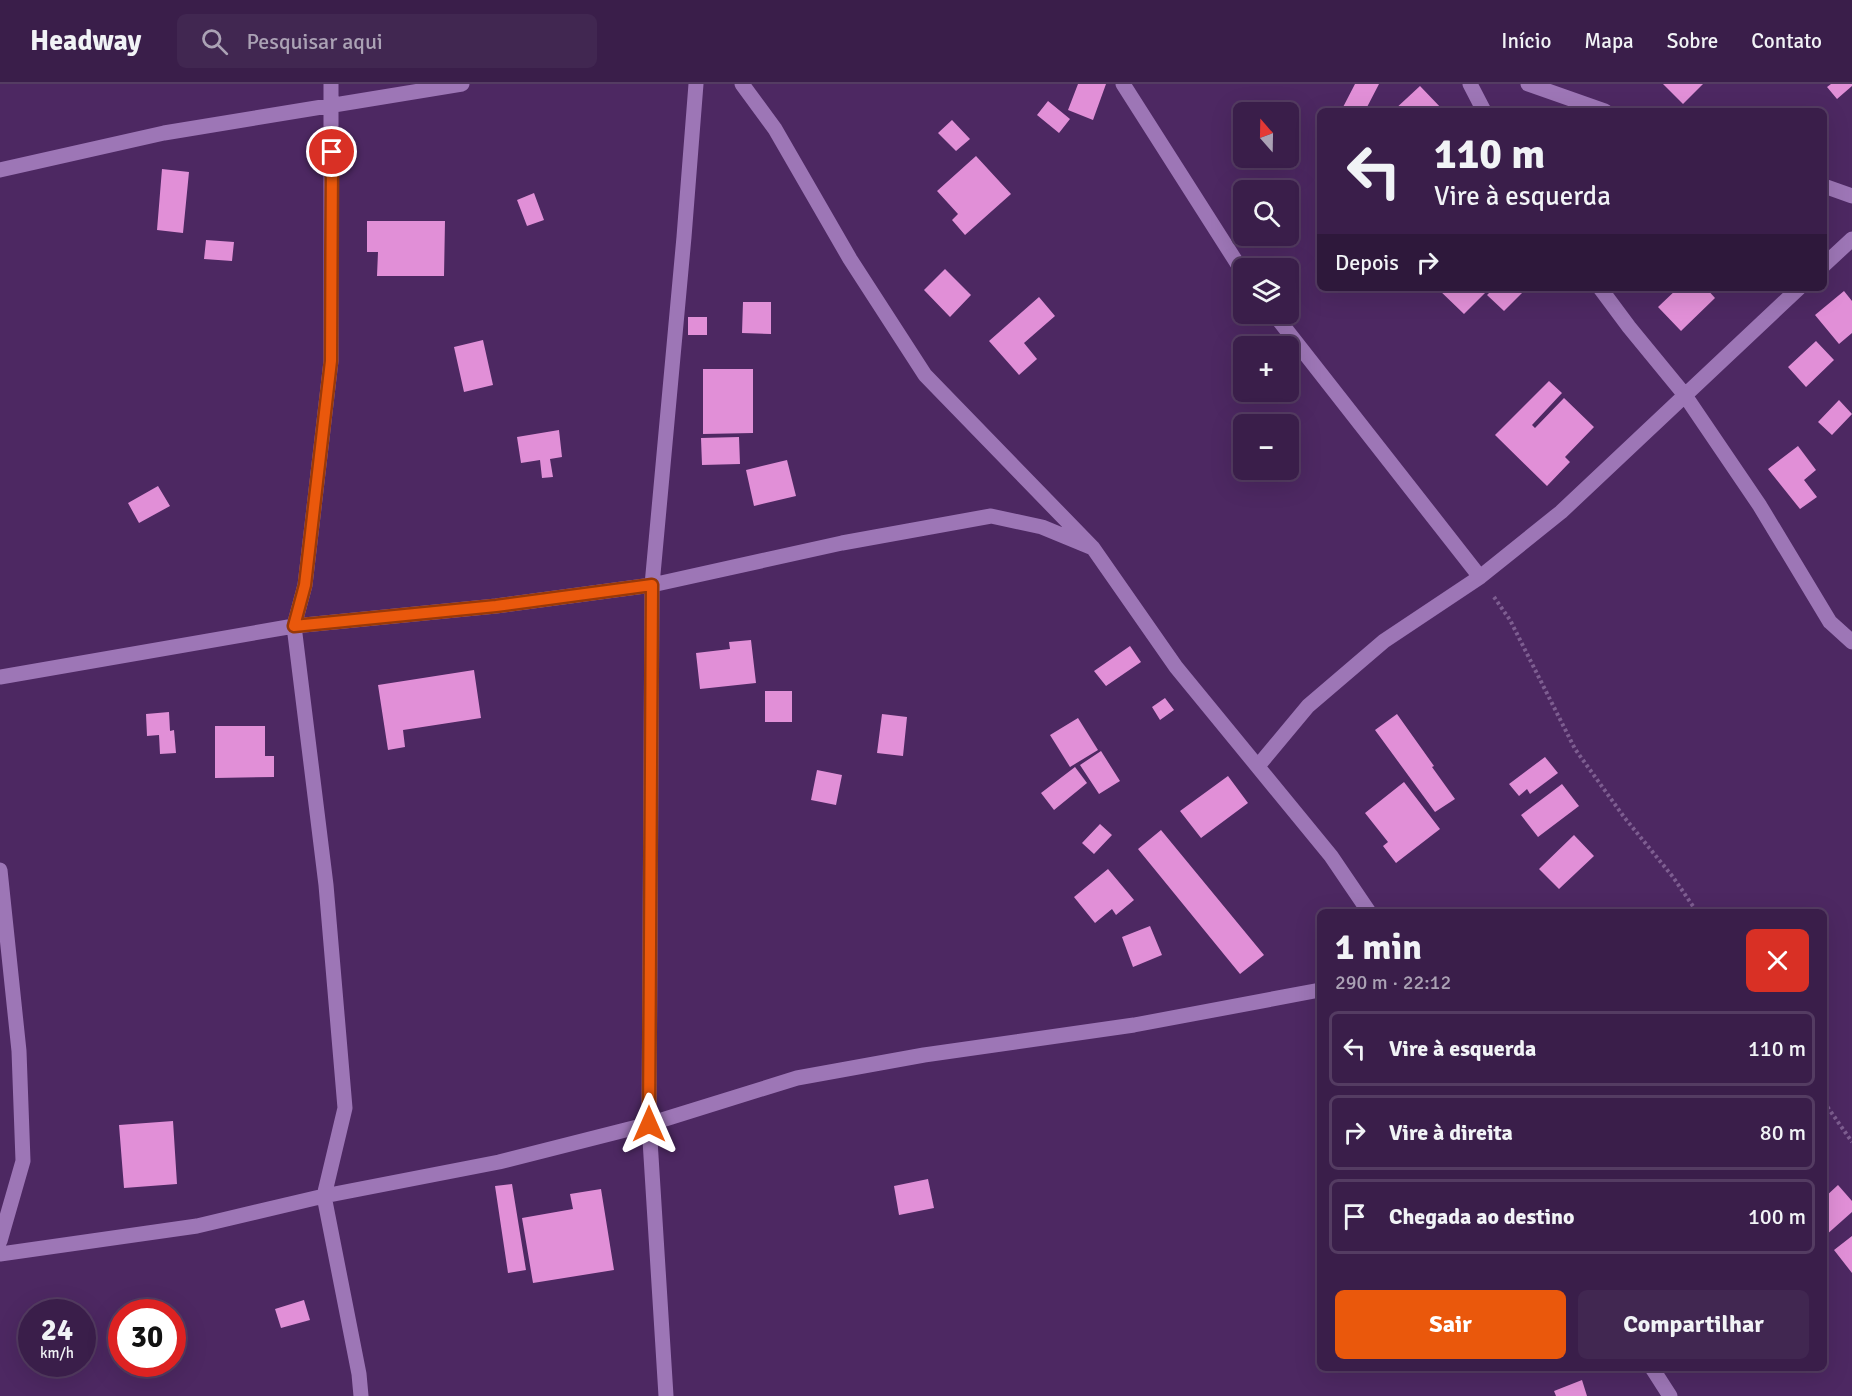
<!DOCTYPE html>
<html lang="pt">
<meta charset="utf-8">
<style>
body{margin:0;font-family:Signika,sans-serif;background:#412751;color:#f1f3f6;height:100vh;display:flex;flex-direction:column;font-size:22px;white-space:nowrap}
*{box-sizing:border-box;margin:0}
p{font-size:20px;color:#aba2b5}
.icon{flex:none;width:33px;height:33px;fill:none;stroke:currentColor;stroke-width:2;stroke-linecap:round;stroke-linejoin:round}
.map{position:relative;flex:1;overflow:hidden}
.side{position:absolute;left:1317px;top:825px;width:510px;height:462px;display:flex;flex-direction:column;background:#3a1e4a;border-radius:9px;box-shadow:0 6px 24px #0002,0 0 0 2px #543c62}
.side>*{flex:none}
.hud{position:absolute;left:1317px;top:24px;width:510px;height:183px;border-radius:9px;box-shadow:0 6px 24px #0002,0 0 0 2px #543c62;background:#3a1e4a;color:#f1f3f6;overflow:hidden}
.needle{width:39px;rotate:340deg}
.tools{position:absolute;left:1233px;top:18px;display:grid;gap:12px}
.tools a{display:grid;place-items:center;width:66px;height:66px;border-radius:9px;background:#3a1e4a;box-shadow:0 6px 24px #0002,0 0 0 2px #543c62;font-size:30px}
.speed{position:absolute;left:18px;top:1215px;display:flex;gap:12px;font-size:30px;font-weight:700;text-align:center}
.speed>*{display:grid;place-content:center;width:78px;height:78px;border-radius:50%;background:#3a1e4a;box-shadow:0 6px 24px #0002,0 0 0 2px #543c62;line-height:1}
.speed small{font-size:15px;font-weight:400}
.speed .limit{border:9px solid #d22;background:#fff;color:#111}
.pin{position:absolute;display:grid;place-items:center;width:51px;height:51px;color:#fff;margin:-26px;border:3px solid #fff;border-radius:50%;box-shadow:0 2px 6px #0007}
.me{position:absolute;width:66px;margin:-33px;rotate:0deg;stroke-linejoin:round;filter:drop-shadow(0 0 4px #0008)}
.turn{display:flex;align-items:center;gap:21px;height:126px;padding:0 18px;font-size:27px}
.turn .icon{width:78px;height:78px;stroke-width:2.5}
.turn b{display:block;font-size:42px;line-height:51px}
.then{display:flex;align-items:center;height:57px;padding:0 18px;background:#0003;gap:12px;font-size:22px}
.round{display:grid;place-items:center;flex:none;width:63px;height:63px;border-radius:9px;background:#412751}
.overview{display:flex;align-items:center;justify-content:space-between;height:102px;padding:0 18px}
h1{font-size:36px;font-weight:800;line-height:45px}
.cta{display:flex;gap:12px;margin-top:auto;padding:12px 18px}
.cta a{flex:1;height:69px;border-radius:9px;background:#ea580c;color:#fff;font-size:24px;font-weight:800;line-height:69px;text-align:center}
.cta a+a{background:#412751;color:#f1f3f6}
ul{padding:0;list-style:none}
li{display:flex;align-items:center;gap:18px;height:75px;margin:0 12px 9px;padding:0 6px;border:3px solid #543c62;border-radius:9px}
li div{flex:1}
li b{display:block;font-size:22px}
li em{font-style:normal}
header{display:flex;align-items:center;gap:36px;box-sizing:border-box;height:84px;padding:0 30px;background:#3a1e4a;border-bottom:2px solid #543c62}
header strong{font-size:28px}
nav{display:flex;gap:33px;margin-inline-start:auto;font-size:21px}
.search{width:420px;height:54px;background:#412751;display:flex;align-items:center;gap:15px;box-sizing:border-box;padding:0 21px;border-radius:9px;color:#aba2b5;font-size:22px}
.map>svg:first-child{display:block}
.building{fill:#e18fd7}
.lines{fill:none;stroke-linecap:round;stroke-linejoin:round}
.path{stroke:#7e5e91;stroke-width:4;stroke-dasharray:3 3;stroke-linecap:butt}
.minor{stroke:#9d76b6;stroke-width:15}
.route-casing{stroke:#983908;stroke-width:15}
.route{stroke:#ea580c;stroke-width:10}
</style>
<header>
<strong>Headway</strong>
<div class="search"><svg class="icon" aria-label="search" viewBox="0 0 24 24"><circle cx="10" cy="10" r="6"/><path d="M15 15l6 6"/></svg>Pesquisar aqui</div>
<nav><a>Início</a><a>Mapa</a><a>Sobre</a><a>Contato</a></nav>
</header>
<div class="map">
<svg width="1852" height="1312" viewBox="0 0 1852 1312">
<rect width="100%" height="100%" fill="#4d2862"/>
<!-- building -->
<path class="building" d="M 1078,0 L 1106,0 L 1093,36 L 1068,26 Z
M 1355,0 L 1379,0 L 1365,27 L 1341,27 Z
M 1663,0 L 1703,0 L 1683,20 Z
M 1831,0 L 1852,0 L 1852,2 L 1837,15 L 1827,3 Z
M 1420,2 L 1444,27 L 1393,27 Z
M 1048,17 L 1070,35 L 1059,49 L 1037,31 Z
M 952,36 L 970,55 L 956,67 L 938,49 Z
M 976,72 L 1011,110 L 965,151 L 952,136 L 958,130 L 937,107 Z
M 162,85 L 189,88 L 183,149 L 157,146 Z
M 534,109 L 544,136 L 527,142 L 517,116 Z
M 367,137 L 445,137 L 444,192 L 377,192 L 378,168 L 367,168 Z
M 206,156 L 234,158 L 232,177 L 204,175 Z
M 945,185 L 971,211 L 950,233 L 924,206 Z
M 1437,204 L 1481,204 L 1486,208 L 1464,230 Z
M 1494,204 L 1527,204 L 1504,227 L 1487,211 Z
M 1678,204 L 1706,204 L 1715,214 L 1681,247 L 1658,223 Z
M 1844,207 L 1852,217 L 1852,249 L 1839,260 L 1815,231 Z
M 1039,213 L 1055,232 L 1024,259 L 1037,275 L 1019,291 L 989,257 Z
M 743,218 L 771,218 L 771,250 L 742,249 Z
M 688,233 L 707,233 L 707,251 L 688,251 Z
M 483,256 L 493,301 L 464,308 L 454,263 Z
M 1816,257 L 1834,276 L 1806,303 L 1788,283 Z
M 703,285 L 753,285 L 753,349 L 703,350 Z
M 1549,297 L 1562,309 L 1532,341 L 1535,344 L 1564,314 L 1594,343 L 1565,373 L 1570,378 L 1547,402 L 1495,351 Z
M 1839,316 L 1852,330 L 1832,351 L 1818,338 Z
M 559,346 L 562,373 L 550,375 L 553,393 L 542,394 L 540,376 L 521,379 L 517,353 Z
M 739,353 L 740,380 L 702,381 L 701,354 Z
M 1798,362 L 1816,386 L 1804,396 L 1817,413 L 1800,425 L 1768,385 Z
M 787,376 L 796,412 L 754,422 L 746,386 Z
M 158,402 L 170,422 L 139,439 L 128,419 Z
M 751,556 L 756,599 L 700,605 L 696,569 L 730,565 L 729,558 Z
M 1130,562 L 1141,578 L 1106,602 L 1094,587 Z
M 474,586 L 481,634 L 403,646 L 405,663 L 388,666 L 378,601 Z
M 765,607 L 792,607 L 792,638 L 765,638 Z
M 1165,614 L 1174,626 L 1160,636 L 1152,623 Z
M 169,628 L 170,647 L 174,646 L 176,669 L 160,670 L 159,651 L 147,652 L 146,630 Z
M 882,630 L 907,633 L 903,672 L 877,669 Z
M 1397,630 L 1434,682 L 1432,683 L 1455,715 L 1435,728 L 1375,646 Z
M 1078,634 L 1098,666 L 1070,683 L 1050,651 Z
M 215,642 L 265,642 L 265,672 L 274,672 L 274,693 L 215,694 Z
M 1101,667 L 1120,697 L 1099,710 L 1080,681 Z
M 1545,673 L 1558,689 L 1530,710 L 1527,705 L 1519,712 L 1509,700 Z
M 1075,683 L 1087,699 L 1054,726 L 1041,709 Z
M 817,686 L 842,691 L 836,721 L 811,716 Z
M 1228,692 L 1248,719 L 1201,754 L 1180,727 Z
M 1404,698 L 1440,745 L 1396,779 L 1383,762 L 1388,758 L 1365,729 Z
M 1562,700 L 1579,722 L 1538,753 L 1521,731 Z
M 1100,740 L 1112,751 L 1094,770 L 1082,759 Z
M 1161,746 L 1264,871 L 1240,890 L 1138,765 Z
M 1574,751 L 1594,772 L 1559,805 L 1539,785 Z
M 1108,785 L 1134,816 L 1116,831 L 1112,825 L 1095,839 L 1074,813 Z
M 1150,842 L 1162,871 L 1133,883 L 1122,853 Z
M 173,1037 L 177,1100 L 124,1104 L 119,1041 Z
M 928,1095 L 934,1124 L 899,1131 L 894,1102 Z
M 512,1100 L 526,1186 L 508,1189 L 495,1102 Z
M 1838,1101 L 1852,1117 L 1852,1128 L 1825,1152 L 1824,1114 Z
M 601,1105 L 614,1186 L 533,1199 L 522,1134 L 573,1125 L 570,1110 Z
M 1852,1152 L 1852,1189 L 1834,1166 Z
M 304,1216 L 310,1236 L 281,1244 L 275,1225 Z
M 1582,1296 L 1587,1312 L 1556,1312 L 1554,1307 Z"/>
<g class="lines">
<!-- path -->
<path class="path" d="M 1494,513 L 1510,536 L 1575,665 L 1624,733 L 1673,793 L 1697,828
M 1824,1018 L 1852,1058"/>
<!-- minor -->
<path class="minor" d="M 331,0 L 331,277 L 305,501 L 294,542 L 326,801 L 345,1024 L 324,1112 L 359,1290 L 361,1312
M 742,0 L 775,45 L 850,175 L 925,291 L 1093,464 L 1176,583 L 1331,772 L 1369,828
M 1123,0 L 1244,190
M 1470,0 L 1484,27
M 1528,0 L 1605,27
M 0,86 L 164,49 L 462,0
M 1824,102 L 1852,112
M 1824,181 L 1852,155
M 1600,204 L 1629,243 L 1684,310 L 1760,422 L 1830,538 L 1852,558
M 1274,230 L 1480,493
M 0,593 L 294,542 L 496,522 L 652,501 L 842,459 L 991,432 L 1042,443 L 1093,464
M 1258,682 L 1308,622 L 1384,557 L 1480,493 L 1561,428 L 1799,204
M 0,786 L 19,967 L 23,1077 L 0,1157
M 0,1170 L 197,1142 L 324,1112 L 499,1078 L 649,1040 L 797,994 L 924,971 L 1134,941 L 1320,906
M 1652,1284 L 1670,1312
M 666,1312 L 649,1040 L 652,501 L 684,153 L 696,0"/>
</g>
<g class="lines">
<!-- route casing -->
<g class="route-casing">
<path id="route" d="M 332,68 L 331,277 L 305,501 L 294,542 L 496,522 L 652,501 L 649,1040"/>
</g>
<!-- route -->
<use href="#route" class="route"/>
</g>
</svg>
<div class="tools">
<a><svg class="needle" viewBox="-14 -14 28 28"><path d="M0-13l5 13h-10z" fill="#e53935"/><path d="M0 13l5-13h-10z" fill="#aba2b5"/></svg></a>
<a><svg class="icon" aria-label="search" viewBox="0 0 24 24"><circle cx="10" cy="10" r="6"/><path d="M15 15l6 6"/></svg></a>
<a><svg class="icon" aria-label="layers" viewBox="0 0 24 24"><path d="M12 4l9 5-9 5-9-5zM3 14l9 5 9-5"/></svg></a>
<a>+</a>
<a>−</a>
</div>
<div class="speed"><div>24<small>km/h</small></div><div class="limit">30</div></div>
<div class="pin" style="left:332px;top:68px;background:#d93025"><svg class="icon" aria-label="arrive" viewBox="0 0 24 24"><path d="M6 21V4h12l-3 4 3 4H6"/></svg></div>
<svg class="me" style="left:649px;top:1040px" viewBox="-20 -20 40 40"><path d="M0-17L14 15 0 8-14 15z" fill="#ea580c" stroke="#fff" stroke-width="4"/></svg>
<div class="hud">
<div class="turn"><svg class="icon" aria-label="left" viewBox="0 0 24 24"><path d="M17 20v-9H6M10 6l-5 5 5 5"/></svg><div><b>110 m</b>Vire à esquerda</div></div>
<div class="then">Depois<svg class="icon" aria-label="right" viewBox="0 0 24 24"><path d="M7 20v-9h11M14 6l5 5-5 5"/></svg></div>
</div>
<section class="side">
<div class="overview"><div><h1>1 min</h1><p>290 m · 22:12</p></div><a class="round" style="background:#d93025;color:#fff"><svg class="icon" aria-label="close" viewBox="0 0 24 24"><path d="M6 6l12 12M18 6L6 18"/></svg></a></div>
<ul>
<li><svg class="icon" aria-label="left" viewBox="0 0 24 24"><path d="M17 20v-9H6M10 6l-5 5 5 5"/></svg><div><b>Vire à esquerda</b></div><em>110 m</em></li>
<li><svg class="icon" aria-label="right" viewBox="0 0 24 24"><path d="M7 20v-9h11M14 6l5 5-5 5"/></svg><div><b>Vire à direita</b></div><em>80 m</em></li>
<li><svg class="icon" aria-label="arrive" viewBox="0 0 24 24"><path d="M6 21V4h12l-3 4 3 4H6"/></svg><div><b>Chegada ao destino</b></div><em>100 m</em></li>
</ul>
<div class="cta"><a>Sair</a><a>Compartilhar</a></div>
</section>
</div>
